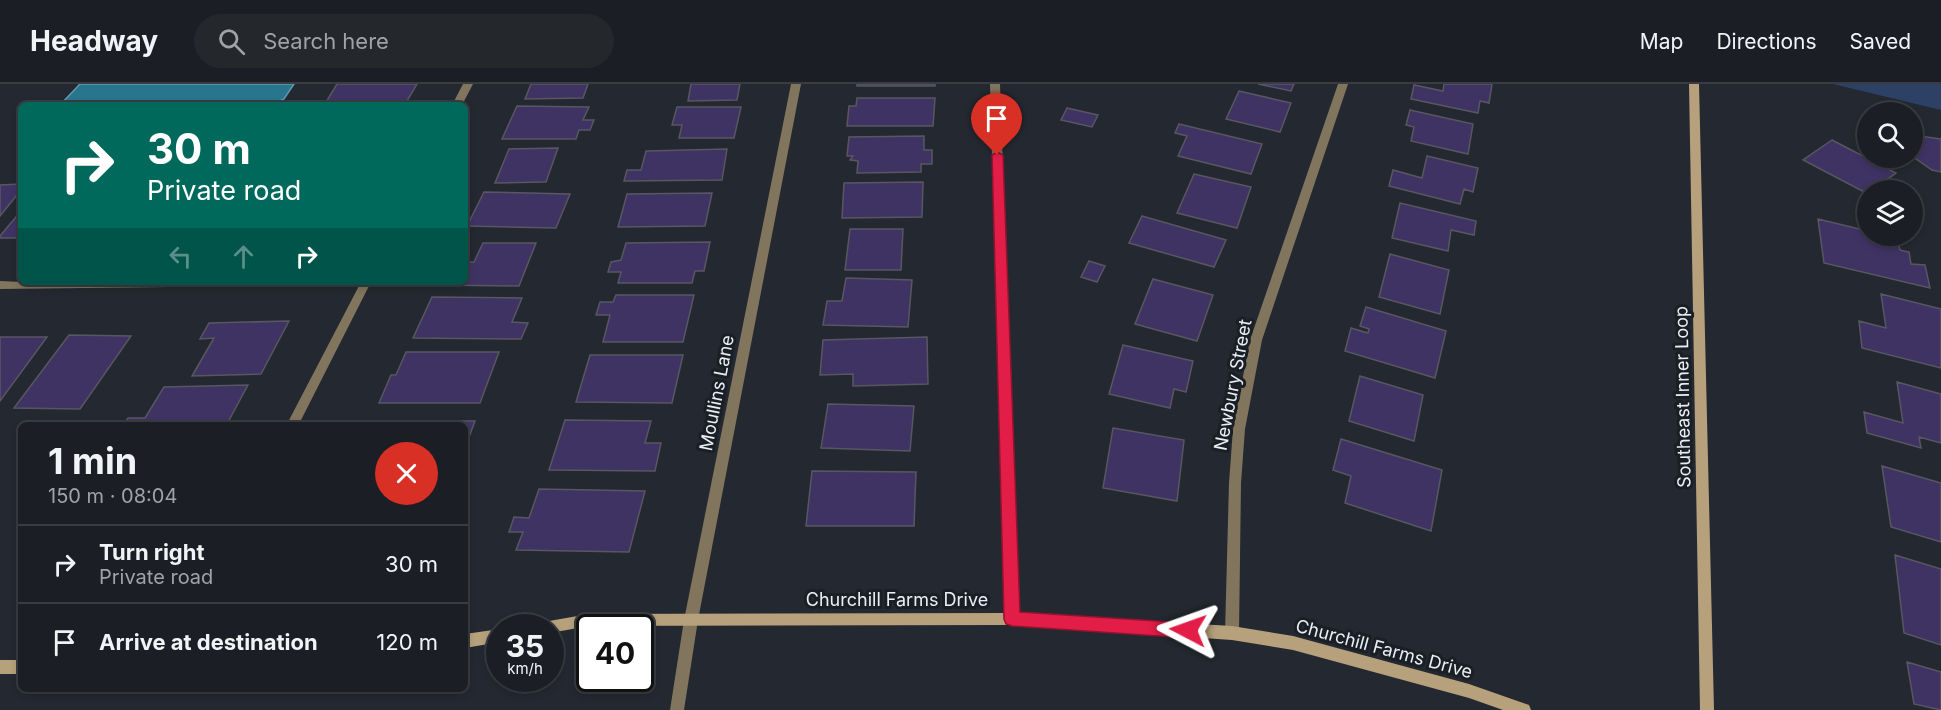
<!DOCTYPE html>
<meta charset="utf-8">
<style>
body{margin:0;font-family:Inter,sans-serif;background:#24272c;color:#f1f3f6;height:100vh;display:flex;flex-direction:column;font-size:22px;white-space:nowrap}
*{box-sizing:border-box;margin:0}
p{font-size:20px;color:#a0a2a6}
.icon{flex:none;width:33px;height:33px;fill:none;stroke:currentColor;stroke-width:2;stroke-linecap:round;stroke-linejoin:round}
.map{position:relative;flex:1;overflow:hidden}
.sheet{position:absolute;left:18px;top:338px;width:450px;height:270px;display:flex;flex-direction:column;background:#1b1e24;border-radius:9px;box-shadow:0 3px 9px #0003,0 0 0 2px #393c41}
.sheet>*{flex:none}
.guide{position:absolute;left:18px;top:18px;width:450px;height:183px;border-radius:9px;box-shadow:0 3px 9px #0003,0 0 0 2px #393c41;background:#00695c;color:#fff;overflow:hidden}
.controls{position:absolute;left:1857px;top:18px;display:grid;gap:12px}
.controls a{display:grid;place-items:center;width:66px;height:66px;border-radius:50%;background:#1b1e24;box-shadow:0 3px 9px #0003,0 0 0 2px #393c41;font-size:30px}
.speed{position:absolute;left:486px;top:530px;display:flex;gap:12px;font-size:30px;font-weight:700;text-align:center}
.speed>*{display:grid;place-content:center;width:78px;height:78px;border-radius:50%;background:#1b1e24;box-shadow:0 3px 9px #0003,0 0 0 2px #393c41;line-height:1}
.speed small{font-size:15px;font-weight:400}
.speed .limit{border:3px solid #111;border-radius:9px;background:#fff;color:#111}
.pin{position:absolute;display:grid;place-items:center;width:51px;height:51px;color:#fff;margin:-62px -26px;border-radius:50% 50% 50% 0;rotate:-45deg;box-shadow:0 0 6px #0007}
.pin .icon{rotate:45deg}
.me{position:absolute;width:66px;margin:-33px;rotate:274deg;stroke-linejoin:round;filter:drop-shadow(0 0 4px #0008)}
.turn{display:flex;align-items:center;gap:21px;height:126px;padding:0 30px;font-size:27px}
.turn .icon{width:78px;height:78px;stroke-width:2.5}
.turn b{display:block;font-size:42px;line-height:51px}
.lanes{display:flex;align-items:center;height:57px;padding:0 30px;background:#0003;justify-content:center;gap:30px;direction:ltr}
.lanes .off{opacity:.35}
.round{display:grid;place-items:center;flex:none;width:63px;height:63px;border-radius:32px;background:#24272c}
.overview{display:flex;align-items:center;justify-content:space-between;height:102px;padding:0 30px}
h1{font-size:36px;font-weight:700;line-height:45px}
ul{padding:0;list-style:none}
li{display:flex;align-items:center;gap:18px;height:78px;padding:0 30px;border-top:2px solid #393c41}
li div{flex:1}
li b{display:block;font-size:22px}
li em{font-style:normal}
header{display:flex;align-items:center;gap:36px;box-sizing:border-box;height:84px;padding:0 30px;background:#1b1e24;border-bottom:2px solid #393c41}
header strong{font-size:28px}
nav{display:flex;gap:33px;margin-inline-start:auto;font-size:21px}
.search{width:420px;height:54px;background:#24272c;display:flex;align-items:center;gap:15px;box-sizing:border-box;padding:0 21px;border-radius:33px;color:#a0a2a6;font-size:22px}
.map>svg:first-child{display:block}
.green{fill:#2c4165}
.water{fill:#28768d;stroke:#629aac;stroke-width:1.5}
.building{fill:#3f3364;stroke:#585761;stroke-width:1.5}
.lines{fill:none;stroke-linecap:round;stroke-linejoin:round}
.street{fill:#82755e;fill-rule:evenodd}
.secondary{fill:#b6a17c;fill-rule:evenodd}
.route{fill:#e11d48;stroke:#92132f;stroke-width:1.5}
.labels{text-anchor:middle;stroke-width:6;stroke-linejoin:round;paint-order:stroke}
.street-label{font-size:18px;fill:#ebeef3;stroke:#1a1f26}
</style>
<header>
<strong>Headway</strong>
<div class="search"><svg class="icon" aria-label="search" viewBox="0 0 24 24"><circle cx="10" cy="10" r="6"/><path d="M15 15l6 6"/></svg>Search here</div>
<nav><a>Map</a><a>Directions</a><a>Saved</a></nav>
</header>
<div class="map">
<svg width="1941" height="626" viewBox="0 0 1941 626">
<rect width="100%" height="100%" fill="#242830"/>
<!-- green -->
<path class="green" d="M 1833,0 L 1941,0 L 1941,26 Z"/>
<!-- water -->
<path class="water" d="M 80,0 L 294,0 L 284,15 L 271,21 L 60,21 Z"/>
<!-- building -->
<path class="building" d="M 337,0 L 417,0 L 407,17 L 326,18 Z
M 531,0 L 588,0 L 583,14 L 525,15 Z
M 691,0 L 740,0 L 737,16 L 688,17 Z
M 857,0 L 935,0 L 935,2 L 857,2 Z
M 1258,0 L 1294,0 L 1291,7 Z
M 1444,0 L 1492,0 L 1489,19 L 1480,17 L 1478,29 L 1411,15 L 1414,1 L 1443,7 Z
M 1239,7 L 1291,19 L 1280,48 L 1226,35 Z
M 857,14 L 935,14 L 933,42 L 847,42 L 849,22 L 856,22 Z
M 517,22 L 589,23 L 583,36 L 594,36 L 590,46 L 579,46 L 576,55 L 502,55 Z
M 677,23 L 741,23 L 734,54 L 679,54 L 682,41 L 672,41 Z
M 1067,24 L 1098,31 L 1092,43 L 1061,36 Z
M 1410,26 L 1473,40 L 1468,70 L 1411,57 L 1414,43 L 1406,41 Z
M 1179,40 L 1262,60 L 1251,90 L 1178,72 L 1187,52 L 1175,49 Z
M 1912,51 L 1941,55 L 1941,88 L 1932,86 L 1912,72 Z
M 924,52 L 924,66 L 932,66 L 932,80 L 921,80 L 921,88 L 857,89 L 858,77 L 850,76 L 853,72 L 847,72 L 849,53 Z
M 1832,56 L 1896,89 L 1881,100 L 1893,106 L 1868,106 L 1868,110 L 1803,76 Z
M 558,64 L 546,98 L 495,99 L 509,65 Z
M 727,65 L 722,96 L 624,97 L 627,86 L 641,86 L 646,67 Z
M 1427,72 L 1478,84 L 1473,108 L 1464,105 L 1460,120 L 1389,102 L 1393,86 L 1422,94 Z
M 1194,90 L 1251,103 L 1237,144 L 1177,129 Z
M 923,98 L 922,133 L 842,134 L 844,99 Z
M 21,100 L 21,106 L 0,132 L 0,101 Z
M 484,108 L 570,110 L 556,144 L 467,142 Z
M 712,109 L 705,142 L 618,143 L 627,110 Z
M 1400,119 L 1476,137 L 1474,151 L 1451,146 L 1448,167 L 1392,154 Z
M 21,127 L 21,154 L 0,154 L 0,152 Z
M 1142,132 L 1226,156 L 1214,183 L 1129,159 Z
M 1818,135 L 1868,147 L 1868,152 L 1897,154 L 1900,166 L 1909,168 L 1911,180 L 1925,181 L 1930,204 L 1824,179 Z
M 850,145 L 903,145 L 901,186 L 845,186 Z
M 710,158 L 704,187 L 695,187 L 692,199 L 618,199 L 621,188 L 608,188 L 611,178 L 621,176 L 626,159 Z
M 483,159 L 536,159 L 519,202 L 437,201 L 438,198 L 465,198 L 465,178 L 474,178 Z
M 1390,170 L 1449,186 L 1440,230 L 1379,213 Z
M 1089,177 L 1105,182 L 1097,198 L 1081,193 Z
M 846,194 L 912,196 L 908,243 L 823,241 L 827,217 L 842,217 Z
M 1153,195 L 1213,211 L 1197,257 L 1135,240 Z
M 1881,210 L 1941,225 L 1941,284 L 1862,264 L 1859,237 L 1886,244 Z
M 616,211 L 694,211 L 683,258 L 603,258 L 610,231 L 596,231 L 600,218 L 613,218 Z
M 432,213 L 522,214 L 512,238 L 528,239 L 521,255 L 413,254 Z
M 1366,223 L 1446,247 L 1435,294 L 1345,267 L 1351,244 L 1368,249 L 1369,245 L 1360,242 Z
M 289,237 L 261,290 L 192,292 L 214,254 L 200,255 L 209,239 Z
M 69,251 L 131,252 L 80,325 L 14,324 Z
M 0,253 L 47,253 L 0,317 Z
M 927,253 L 928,300 L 853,302 L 853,290 L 820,291 L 823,256 Z
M 1123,261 L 1193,277 L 1186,308 L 1174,305 L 1170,324 L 1109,310 Z
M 406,268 L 499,268 L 480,319 L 379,319 L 391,291 L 396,291 Z
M 590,271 L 683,271 L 672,319 L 576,318 Z
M 1360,292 L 1423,311 L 1414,357 L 1349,337 Z
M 1897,298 L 1941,310 L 1941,359 L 1919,353 L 1921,364 L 1867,349 L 1864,328 L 1903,339 Z
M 248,301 L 227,340 L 124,340 L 128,334 L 145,334 L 164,303 Z
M 828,320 L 914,322 L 910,367 L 821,364 Z
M 565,336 L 651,337 L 645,359 L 661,359 L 655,387 L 549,386 Z
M 405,337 L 475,337 L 465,364 L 465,340 L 403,340 Z
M 1113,344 L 1184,356 L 1177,417 L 1103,404 Z
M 1341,355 L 1442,386 L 1431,447 L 1345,419 L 1351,392 L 1333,386 Z
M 1882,382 L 1941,399 L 1941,458 L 1891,443 Z
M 812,387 L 916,388 L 914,442 L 806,442 Z
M 539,405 L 645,407 L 629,468 L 516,466 L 523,448 L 509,448 L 514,433 L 529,434 Z
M 1895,471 L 1941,485 L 1941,561 L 1904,549 Z
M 1907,578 L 1941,588 L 1941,626 L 1914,620 Z"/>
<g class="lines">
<!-- street -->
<path class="street" d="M 463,0 L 473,0 L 462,21 L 452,21 Z
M 791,0 L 801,0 L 698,536 L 684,626 L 670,626 L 684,536 Z
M 990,0 L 1000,0 L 1019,535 L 1017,540 L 1012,541 L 1007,540 L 1005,535 Z
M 1338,0 L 1348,0 L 1262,256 L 1245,345 L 1241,399 L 1239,549 L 1237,554 L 1232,556 L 1227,554 L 1225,549 L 1229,399 L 1233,345 L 1250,256 Z
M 0,197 L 21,198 L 270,198 L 265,202 L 0,205 Z
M 361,198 L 371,198 L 299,340 L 287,340 Z"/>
<!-- secondary -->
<path class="secondary" d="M 1689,0 L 1699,0 L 1714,626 L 1700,626 Z
M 1012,529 L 1232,542 L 1293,552 L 1469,600 L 1529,621 L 1531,626 L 1503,626 L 1469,614 L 1293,566 L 1232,556 L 1012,541 L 589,542 L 550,549 L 550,543 L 542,543 L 544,538 L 549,537 L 589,530 Z
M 500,545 L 500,558 L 465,564 L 465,550 Z
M 0,576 L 21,576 L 21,590 L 0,590 Z"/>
</g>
<!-- route -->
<path class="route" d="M 997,68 L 1003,71 L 1020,528 L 1188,539 L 1194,541 L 1196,546 L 1194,551 L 1188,554 L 1012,542 L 1006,540 L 1004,535 L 992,71 Z"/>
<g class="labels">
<!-- street labels -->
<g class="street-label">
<text transform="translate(1233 301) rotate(-79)" y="6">Newbury Street</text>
<text transform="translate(717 309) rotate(-79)" y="6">Moullins Lane</text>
<text transform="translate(1683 313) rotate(-91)" y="6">Southeast Inner Loop</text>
<text x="897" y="522">Churchill Farms Drive</text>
<text transform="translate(1384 565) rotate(15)" y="6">Churchill Farms Drive</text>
</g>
</g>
</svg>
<div class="controls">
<a><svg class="icon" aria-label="search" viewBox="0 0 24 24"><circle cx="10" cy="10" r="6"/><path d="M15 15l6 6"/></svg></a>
<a><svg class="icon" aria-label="layers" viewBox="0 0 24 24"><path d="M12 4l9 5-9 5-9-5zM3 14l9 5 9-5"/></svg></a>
</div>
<div class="speed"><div>35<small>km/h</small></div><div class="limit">40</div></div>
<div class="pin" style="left:997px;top:71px;background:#d93025"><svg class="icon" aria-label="arrive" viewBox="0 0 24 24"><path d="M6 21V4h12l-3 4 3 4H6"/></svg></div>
<svg class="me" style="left:1188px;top:546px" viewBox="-20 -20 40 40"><path d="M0-17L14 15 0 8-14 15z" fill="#e11d48" stroke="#fff" stroke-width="4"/></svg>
<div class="guide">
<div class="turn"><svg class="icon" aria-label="right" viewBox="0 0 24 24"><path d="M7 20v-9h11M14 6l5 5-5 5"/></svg><div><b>30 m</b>Private road</div></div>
<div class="lanes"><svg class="icon off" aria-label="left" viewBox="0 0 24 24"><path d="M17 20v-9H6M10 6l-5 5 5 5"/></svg><svg class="icon off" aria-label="ahead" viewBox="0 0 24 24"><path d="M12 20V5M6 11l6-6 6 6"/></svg><svg class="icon" aria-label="right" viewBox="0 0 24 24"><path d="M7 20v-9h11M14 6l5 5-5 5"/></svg></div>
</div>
<section class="sheet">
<div class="overview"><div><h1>1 min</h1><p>150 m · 08:04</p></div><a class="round" style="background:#d93025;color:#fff"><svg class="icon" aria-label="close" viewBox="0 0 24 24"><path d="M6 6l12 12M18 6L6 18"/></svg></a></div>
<ul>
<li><svg class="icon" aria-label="right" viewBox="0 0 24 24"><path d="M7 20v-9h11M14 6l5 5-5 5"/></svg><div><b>Turn right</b><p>Private road</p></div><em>30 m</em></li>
<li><svg class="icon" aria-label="arrive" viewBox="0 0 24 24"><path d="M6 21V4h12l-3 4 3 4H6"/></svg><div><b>Arrive at destination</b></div><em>120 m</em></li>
</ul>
</section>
</div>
